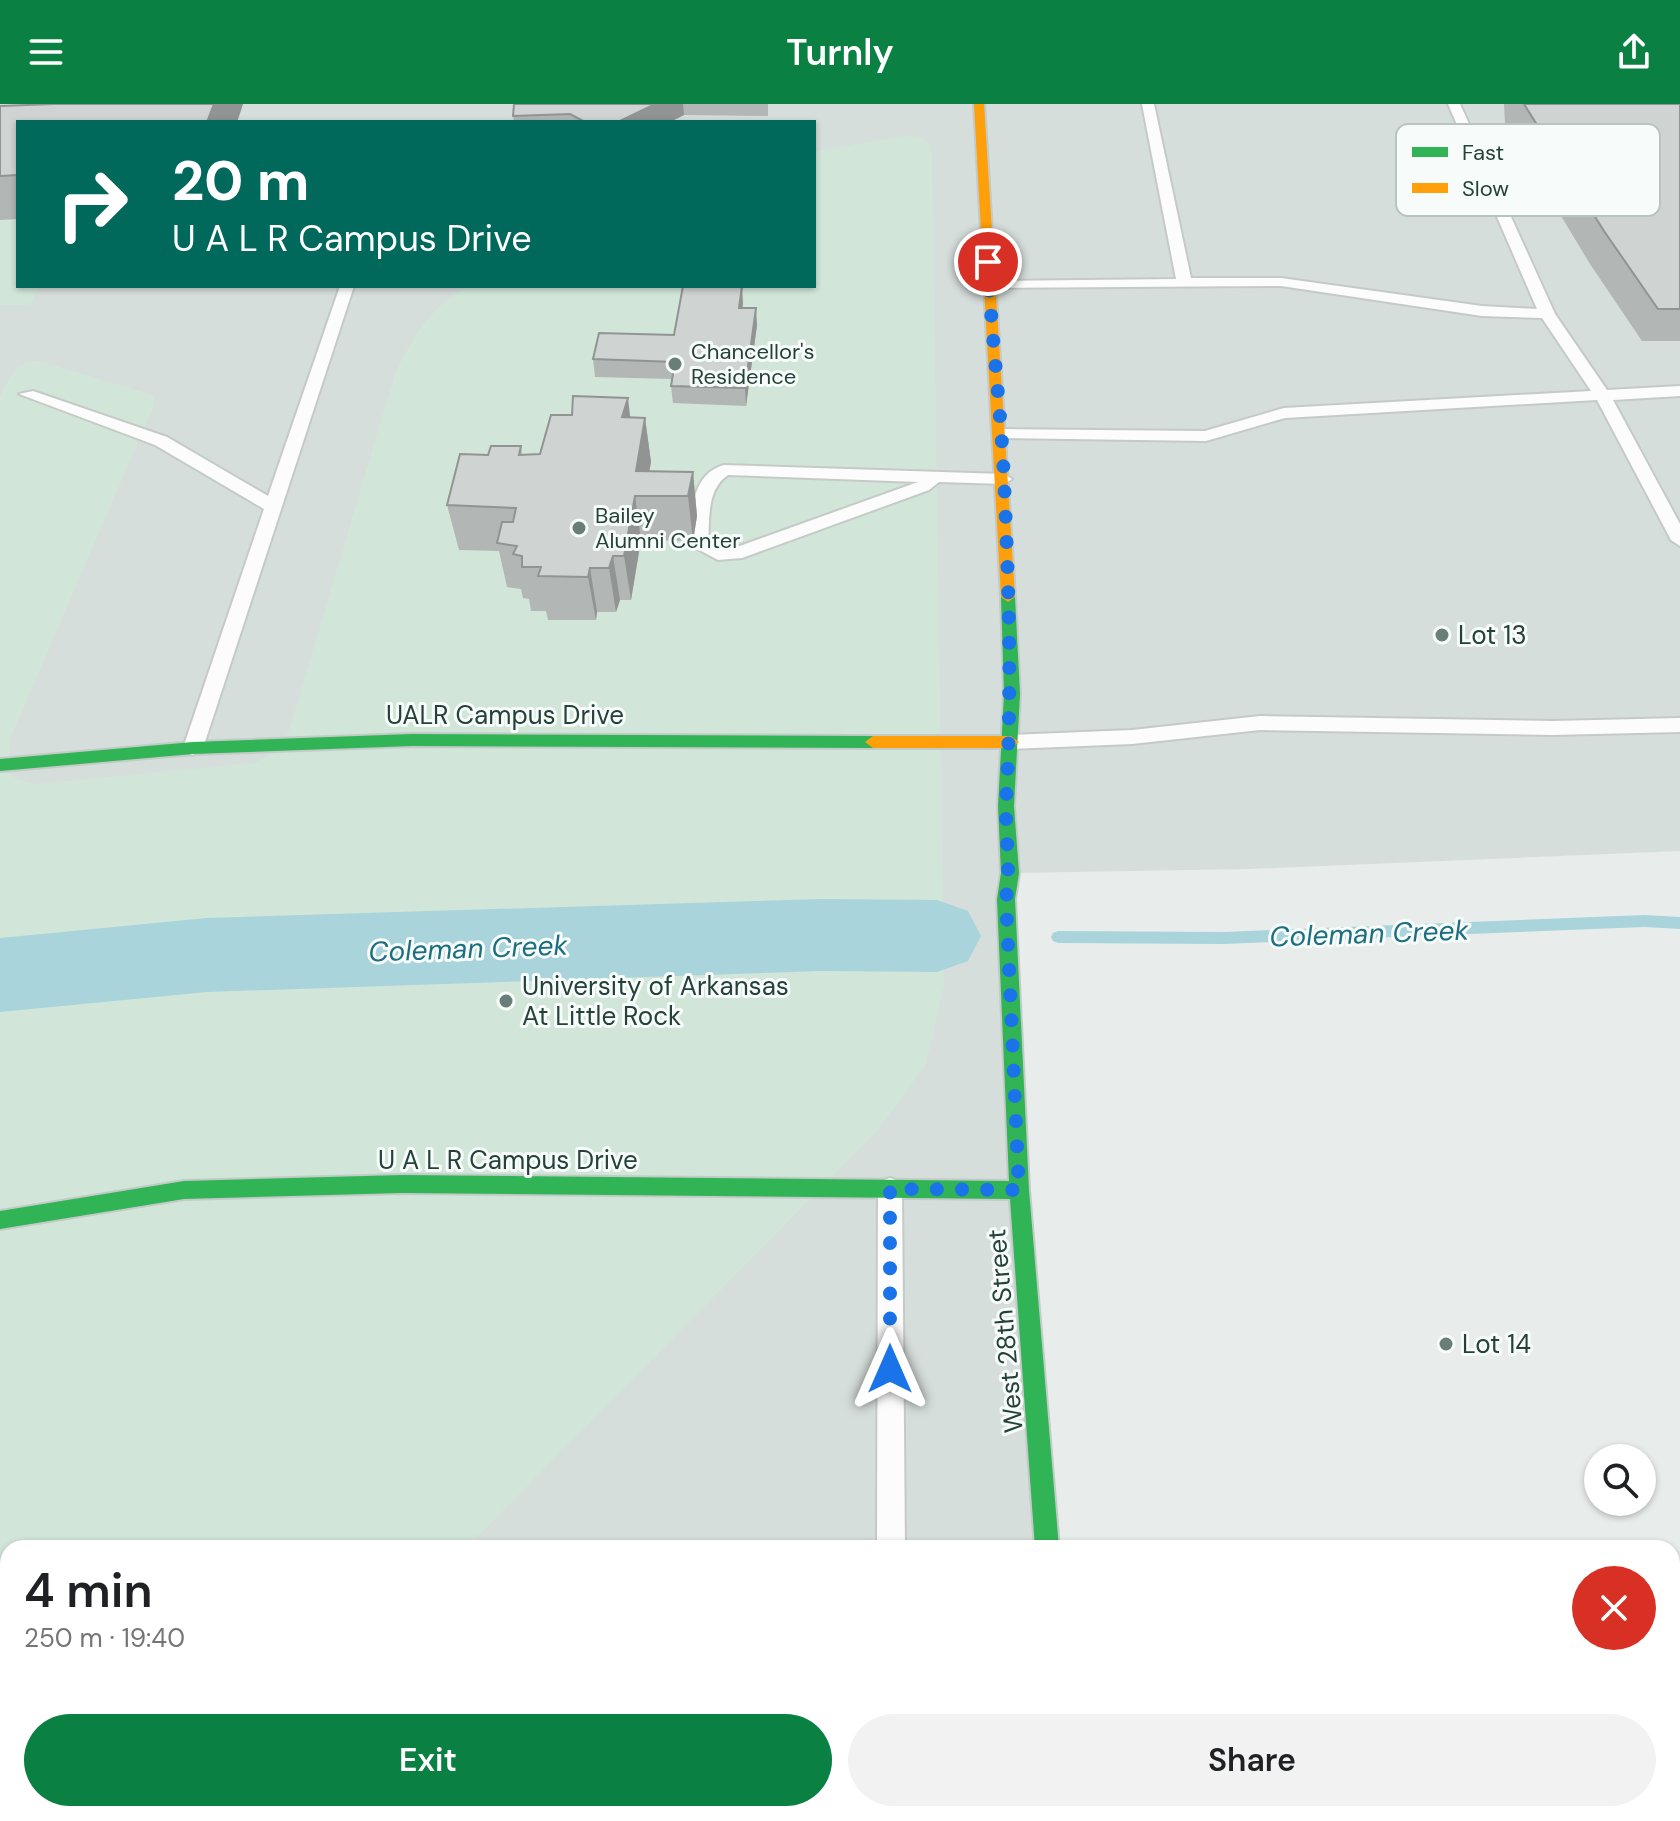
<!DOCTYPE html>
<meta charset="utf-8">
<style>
body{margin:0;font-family:"DM Sans",sans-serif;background:#f2f2f2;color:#202124;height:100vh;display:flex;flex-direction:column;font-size:30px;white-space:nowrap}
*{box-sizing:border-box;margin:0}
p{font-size:26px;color:#757577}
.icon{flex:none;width:44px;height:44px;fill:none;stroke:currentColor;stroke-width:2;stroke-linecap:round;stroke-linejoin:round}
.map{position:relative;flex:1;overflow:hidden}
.side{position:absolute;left:0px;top:1436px;width:1680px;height:282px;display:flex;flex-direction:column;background:#fff;border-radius:24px 24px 0 0;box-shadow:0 2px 6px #0004}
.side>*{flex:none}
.top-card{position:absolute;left:16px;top:16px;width:800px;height:168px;border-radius:0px;box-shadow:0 2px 6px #0004;background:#00695c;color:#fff;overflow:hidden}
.buttons{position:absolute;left:1584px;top:1340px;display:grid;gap:16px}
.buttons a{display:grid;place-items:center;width:72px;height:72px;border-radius:50%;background:#fff;box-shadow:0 2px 6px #0004;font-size:40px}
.pin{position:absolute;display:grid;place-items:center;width:68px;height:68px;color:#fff;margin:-34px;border:4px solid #fff;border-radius:50%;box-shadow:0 2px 8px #0007}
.me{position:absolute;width:88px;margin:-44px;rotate:0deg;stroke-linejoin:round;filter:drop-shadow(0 0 6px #0008)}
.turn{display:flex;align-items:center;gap:28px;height:168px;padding:0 24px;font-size:36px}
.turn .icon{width:104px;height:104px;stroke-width:2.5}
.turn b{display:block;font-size:56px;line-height:68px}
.round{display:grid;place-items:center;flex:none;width:84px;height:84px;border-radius:42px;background:#f2f2f2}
.overview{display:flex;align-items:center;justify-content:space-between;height:136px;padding:0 24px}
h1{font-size:48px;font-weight:600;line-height:60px}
.action{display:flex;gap:16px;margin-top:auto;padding:16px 24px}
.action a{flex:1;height:92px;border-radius:48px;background:#0b8043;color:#fff;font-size:32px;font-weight:600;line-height:92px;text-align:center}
.action a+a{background:#f2f2f2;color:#202124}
header{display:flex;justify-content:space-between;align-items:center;height:104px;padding:0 24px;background:#0b8043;color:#fff;font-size:36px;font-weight:600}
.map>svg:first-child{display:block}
.built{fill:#d6dedb;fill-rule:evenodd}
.green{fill:#d1e6d8}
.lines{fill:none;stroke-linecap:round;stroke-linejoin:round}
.stream{fill:#a9d4db;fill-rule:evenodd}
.river{fill:#a9d4db;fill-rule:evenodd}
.lane-casing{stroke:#c5cac8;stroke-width:4}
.street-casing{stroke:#c5cac8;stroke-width:4}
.fast-casing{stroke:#c3cbc8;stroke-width:4}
.slow-casing{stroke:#c3cbc8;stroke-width:4}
.lane{fill:#fcfcfc;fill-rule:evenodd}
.street{fill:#fcfcfc;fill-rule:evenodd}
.fast{fill:#30b455;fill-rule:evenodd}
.slow{fill:#ff9f0a;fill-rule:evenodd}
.wall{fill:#b2b6b5}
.shaded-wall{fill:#919493}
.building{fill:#cfd4d2;stroke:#919493;stroke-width:2}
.route{stroke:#1a73e8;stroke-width:14;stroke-dasharray:0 25.2}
.poi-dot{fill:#697e78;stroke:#f7fbf9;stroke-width:3}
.labels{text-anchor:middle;stroke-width:6;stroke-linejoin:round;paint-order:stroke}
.far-poi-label{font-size:22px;fill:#24423a;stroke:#f7fbf9;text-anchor:start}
.poi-label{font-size:26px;fill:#24423a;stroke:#f7fbf9;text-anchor:start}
.street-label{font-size:26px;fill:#24423a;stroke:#f7fbf9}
.water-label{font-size:28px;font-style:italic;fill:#1c6f80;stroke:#f7fbf9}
.key{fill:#f7fbf9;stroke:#b8c4c0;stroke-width:2}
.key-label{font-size:22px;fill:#24423a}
</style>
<header><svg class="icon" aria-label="menu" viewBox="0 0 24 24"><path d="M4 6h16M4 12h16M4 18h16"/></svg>Turnly<svg class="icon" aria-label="share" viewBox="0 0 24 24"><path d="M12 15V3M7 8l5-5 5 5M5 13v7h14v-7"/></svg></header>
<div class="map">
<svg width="1680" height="1717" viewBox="0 0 1680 1717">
<rect width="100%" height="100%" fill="#e8edeb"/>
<!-- built -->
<path class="built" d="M 0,0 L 1680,0 L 1680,747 L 1250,765 L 1010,769 L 1047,1444 L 8,1444 L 8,1710 L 1064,1710 L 1064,1717 L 0,1717 ZM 18,18 L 814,18 L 814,182 L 18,182 Z"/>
<!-- green -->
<path class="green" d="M 903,32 L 922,34 L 931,42 L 932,52 L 944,881 L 926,960 L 876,1028 L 466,1444 L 8,1444 L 8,1661 L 0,1664 L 0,293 C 9,276 15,256 38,257 L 146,289 L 154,293 L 154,301 L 11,632 L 7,667 L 18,676 L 37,680 L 255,659 L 280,644 L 290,624 L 395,270 C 413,233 431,202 469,182 L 814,182 L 814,48 Z
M 18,115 L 18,182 L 39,182 L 30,201 L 0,201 L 0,116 Z"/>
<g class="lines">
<!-- stream -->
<path class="stream" d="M 1645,811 L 1680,813 L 1680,825 L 1645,823 L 1223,840 L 1058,839 L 1053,837 L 1051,833 L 1053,829 L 1058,827 L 1223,828 Z"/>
<!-- river -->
<path class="river" d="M 821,795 L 937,796 L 968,807 L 981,832 L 968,857 L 937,868 L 821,867 L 207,888 L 0,908 L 0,834 L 207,814 Z"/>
<!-- lane casing -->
<g class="lane-casing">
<path id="lane" d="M 1142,0 L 1154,0 L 1191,174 L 1281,174 L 1482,202 L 1537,205 L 1448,0 L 1460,0 L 1555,210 L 1607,286 L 1680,282 L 1680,292 L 1613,296 L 1680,420 L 1680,442 L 1671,436 L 1597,296 L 1285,314 L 1206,337 L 995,334 L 995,326 L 1001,325 L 1205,327 L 1284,304 L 1591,287 L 1542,214 L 1482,212 L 1281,182 L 984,184 L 982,181 L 989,177 L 1176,175 Z
M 340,182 L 354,182 L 203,644 L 193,651 L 186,649 L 183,644 L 264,405 L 155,341 L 19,290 L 33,287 L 167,333 L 268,392 Z
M 724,361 L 1004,370 L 1012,375 L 1004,380 L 939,378 L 929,386 L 742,454 L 718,456 L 690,441 C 692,412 689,371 724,361 ZM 728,371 L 918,378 L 734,444 L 721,444 L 708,438 C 710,415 706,386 728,371 Z
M 1260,612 L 1553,617 L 1680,614 L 1680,628 L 1553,631 L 1260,626 L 1132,640 L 1011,645 L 1001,638 L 1011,631 L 1132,626 Z
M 890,1074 L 899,1077 L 902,1085 L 905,1444 L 877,1444 L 878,1085 L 881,1077 Z
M 1453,1710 L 1483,1710 L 1485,1717 L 1453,1717 Z"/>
</g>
<!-- street casing -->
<g class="street-casing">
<path id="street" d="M 1672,1648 L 1680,1648 L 1680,1710 L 1672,1710 Z"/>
</g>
<!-- fast casing -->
<g class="fast-casing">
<path id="fast" d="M 1008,488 L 1015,493 L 1020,590 L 1014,702 L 1019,769 L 1015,795 L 1029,1086 L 1059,1444 L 1035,1444 L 1010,1095 L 402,1089 L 184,1095 L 0,1125 L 0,1107 L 184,1077 L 402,1071 L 1009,1077 L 997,795 L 1001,769 L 998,702 L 1004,590 L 1001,493 Z
M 412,630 L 873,632 L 881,638 L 873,644 L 412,642 L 193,650 L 0,667 L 0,655 L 193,638 Z"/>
</g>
<!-- slow casing -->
<g class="slow-casing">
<path id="slow" d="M 974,0 L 984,0 L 1015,493 L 1008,498 L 1001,493 Z
M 873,632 L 1011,632 L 1019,638 L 1011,644 L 873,644 L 865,638 Z
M 1051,1710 L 1077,1710 L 1077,1717 L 1051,1717 Z"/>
</g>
<!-- lane -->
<use href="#lane" class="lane"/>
<!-- street -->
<use href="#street" class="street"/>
<!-- fast -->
<use href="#fast" class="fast"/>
<!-- slow -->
<use href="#slow" class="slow"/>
</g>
<!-- wall -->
<path class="wall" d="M 54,0 L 243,0 L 237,18 L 18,18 L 18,115 L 0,116 L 0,2 Z
M 514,0 L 768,0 L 768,12 L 684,11 L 670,18 L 514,18 L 513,12 Z
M 1504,0 L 1680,0 L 1680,237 L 1642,237 L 1590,160 L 1505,19 Z
M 743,199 L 742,204 L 757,221 L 746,302 L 673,299 L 671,282 L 672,275 L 595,273 L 593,255 L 674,231 Z
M 572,311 L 645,314 L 651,358 L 649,367 L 693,368 L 697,412 L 693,437 L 641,436 L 631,496 L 620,496 L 616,508 L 597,508 L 596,516 L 548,516 L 546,507 L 531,507 L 529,495 L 523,494 L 521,485 L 507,483 L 499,447 L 459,446 L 447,401 L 488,351 L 521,342 L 522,350 L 540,350 Z"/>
<!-- shaded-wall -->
<path class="shaded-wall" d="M 214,0 L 243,0 L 237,18 L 207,18 Z
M 655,0 L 683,0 L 684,11 L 670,18 L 618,18 Z
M 742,182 L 743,199 L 740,221 L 739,204 Z
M 756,204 L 757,221 L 746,302 L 745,284 Z
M 628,294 L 633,338 L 622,313 Z
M 645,314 L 651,358 L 645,392 L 636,367 Z
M 693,368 L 697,412 L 693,437 L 688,392 Z
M 635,392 L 641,436 L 631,496 L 624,452 Z
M 613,452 L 620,496 L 616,508 L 609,464 Z
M 590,464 L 597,508 L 596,516 L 588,473 Z"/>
<!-- building -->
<path class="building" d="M 54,0 L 214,0 L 207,18 L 18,18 L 18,71 L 0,72 L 0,2 Z
M 514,0 L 655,0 L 618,18 L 585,18 L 570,10 L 513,12 Z
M 1524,0 L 1680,0 L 1680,205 L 1658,205 L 1604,127 Z
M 683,182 L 742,182 L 739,204 L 756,204 L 745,284 L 671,282 L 675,258 L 593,255 L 599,229 L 674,231 Z
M 573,292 L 628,294 L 622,313 L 645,314 L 636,367 L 693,368 L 688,392 L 635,392 L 624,452 L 613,452 L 609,464 L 590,464 L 588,473 L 538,472 L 541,463 L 522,463 L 522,452 L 513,450 L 517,442 L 497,439 L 502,418 L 513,418 L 516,404 L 447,401 L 460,350 L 488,351 L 491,342 L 521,342 L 519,351 L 540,350 L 551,311 L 572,311 Z
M 333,1710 L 871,1710 L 871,1717 L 333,1717 Z"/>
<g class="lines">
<!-- route -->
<path class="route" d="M 890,1265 L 890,1085 L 1019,1086 L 1006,795 C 1011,762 1005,731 1006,698 C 1012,591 1009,484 1004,376 C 1001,303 991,231 988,158"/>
</g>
<!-- markers -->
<g class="poi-dot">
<circle cx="675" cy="260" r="8"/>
<circle cx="579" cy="424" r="8"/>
<circle cx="1442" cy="531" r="8"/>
<circle cx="506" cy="897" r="8"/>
<circle cx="1446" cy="1240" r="8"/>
</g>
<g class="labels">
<!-- far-poi labels -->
<g class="far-poi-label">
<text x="691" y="255">Chancellor's<tspan x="691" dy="25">Residence</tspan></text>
<text x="595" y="419">Bailey<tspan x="595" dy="25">Alumni Center</tspan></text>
</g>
<!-- poi labels -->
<g class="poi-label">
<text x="1458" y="540">Lot 13</text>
<text x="522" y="891">University of Arkansas<tspan x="522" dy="30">At Little Rock</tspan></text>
<text x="1462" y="1249">Lot 14</text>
</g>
<!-- street labels -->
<g class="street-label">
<text x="505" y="620">UALR Campus Drive</text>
<text x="508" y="1065">U A L R Campus Drive</text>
<text transform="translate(1005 1227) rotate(-95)" y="9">West 28th Street</text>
</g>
<!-- water labels -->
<g class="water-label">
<text transform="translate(1369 829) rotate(-2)" y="10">Coleman Creek</text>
<text transform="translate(468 844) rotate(-2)" y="10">Coleman Creek</text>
</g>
</g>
<!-- legend -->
<rect x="1396" y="20" width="264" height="92" rx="12" class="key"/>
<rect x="1412" y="43" width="36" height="10" fill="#30b455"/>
<rect x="1412" y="79" width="36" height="10" fill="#ff9f0a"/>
<g class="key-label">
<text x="1462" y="56">Fast</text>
<text x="1462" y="92">Slow</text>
</g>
</svg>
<div class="buttons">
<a><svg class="icon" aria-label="search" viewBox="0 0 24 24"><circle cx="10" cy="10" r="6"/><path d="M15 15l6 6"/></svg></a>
</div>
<div class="pin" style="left:988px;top:158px;background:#d93025"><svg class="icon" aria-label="arrive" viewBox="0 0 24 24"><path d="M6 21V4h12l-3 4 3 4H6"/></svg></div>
<svg class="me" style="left:890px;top:1265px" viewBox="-20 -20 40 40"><path d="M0-17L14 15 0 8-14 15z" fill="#1a73e8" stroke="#fff" stroke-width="4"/></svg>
<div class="top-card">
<div class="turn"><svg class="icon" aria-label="right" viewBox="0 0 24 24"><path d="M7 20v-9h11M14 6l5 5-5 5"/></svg><div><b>20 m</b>U A L R Campus Drive</div></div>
</div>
<section class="side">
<div class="overview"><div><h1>4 min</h1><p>250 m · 19:40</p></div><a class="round" style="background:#d93025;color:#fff"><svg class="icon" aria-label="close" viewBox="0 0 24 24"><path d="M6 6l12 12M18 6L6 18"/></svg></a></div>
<div class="action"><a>Exit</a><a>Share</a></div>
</section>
</div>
